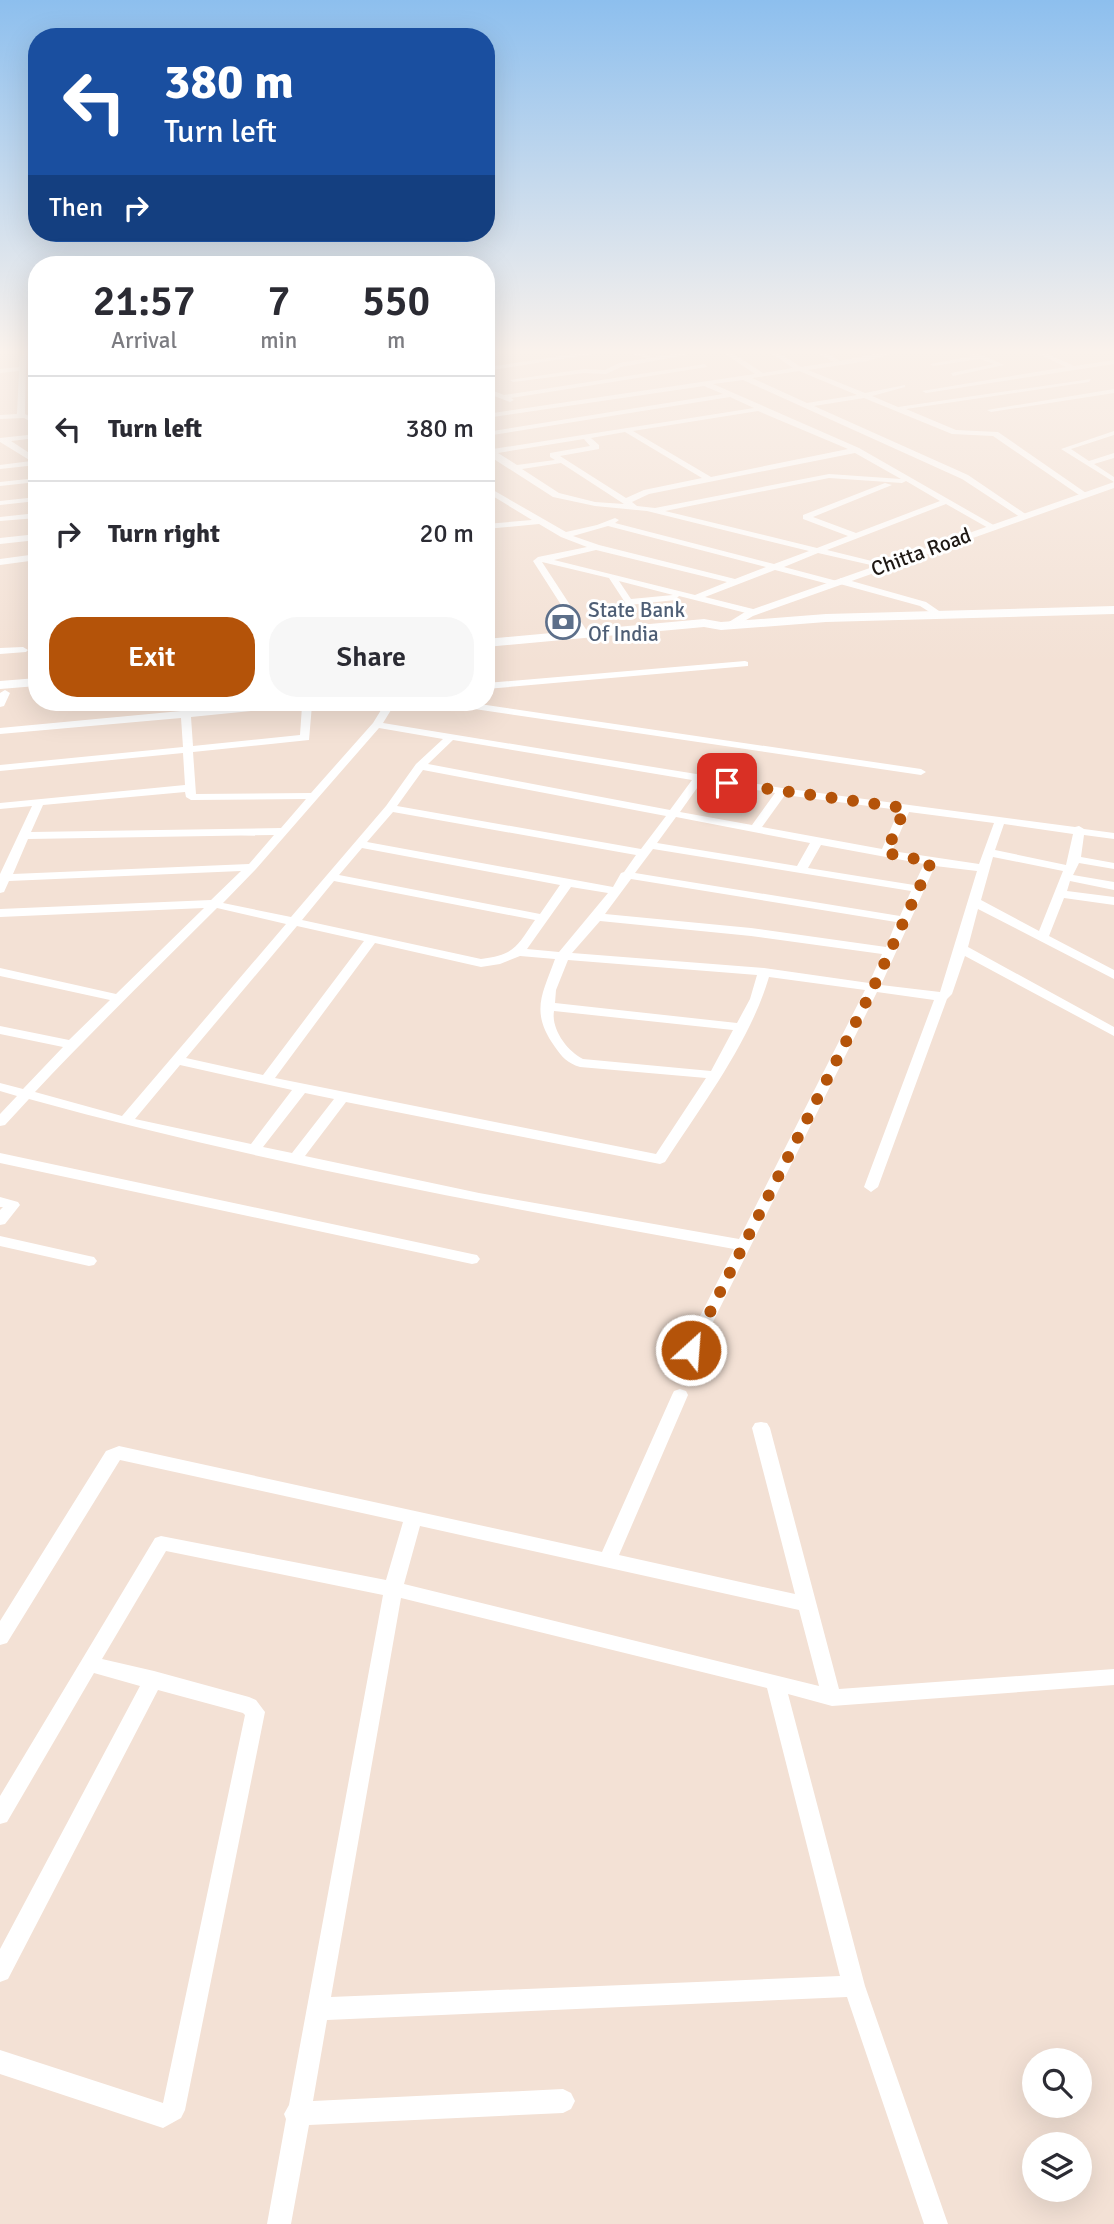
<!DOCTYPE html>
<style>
body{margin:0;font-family:Signika,sans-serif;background:#f7f7f7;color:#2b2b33;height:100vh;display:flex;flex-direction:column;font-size:26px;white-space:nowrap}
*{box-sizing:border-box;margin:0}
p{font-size:23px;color:#7c7c81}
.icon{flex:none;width:38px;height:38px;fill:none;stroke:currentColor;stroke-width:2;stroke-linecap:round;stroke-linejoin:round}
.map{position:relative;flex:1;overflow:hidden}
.sheet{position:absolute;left:28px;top:256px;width:467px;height:455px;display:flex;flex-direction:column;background:#fff;border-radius:28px;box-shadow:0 7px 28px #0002}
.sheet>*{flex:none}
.top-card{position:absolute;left:28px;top:28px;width:467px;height:214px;border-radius:28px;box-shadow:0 7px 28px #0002;background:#1a4fa0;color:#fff;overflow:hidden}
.tools{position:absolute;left:1022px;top:2048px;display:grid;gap:14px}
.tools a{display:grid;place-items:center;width:70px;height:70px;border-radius:50%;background:#fff;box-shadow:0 7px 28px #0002;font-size:35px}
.pin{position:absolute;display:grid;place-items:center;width:60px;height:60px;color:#fff;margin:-30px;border-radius:14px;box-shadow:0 4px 10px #0006}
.me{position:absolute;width:77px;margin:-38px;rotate:26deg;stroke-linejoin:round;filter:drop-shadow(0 0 5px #0008)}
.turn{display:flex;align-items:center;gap:24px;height:147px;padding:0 21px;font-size:32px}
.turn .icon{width:91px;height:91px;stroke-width:2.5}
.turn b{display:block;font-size:49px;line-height:60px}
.then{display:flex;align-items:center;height:66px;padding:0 21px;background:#0003;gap:14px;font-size:26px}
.eta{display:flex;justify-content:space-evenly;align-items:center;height:119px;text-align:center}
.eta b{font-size:42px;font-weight:600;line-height:49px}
.action{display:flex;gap:14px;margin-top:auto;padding:14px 21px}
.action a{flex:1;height:80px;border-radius:28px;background:#b45309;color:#fff;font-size:28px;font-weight:600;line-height:80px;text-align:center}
.action a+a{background:#f7f7f7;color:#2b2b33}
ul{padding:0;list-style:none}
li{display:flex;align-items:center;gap:21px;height:105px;padding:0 21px;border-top:2px solid #e1e1e2}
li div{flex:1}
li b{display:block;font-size:26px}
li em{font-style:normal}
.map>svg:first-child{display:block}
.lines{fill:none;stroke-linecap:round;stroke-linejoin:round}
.minor{fill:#fff;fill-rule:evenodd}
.tertiary{fill:#fff;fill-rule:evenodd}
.primary{fill:#fff;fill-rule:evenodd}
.route{stroke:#b45309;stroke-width:12;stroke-dasharray:0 21.6}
.labels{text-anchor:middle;stroke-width:6;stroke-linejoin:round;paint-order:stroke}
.far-street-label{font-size:21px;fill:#1e1814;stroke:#fff}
.far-service-label{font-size:21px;fill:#4e5e75;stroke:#fff;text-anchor:start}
</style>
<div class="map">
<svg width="1114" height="2224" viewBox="0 0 1114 2224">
<rect width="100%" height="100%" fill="#f3e1d5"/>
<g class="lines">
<!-- minor -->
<path class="minor" d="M 20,351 L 26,351 L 25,414 L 37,420 L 37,425 L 24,418 L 0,419 L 0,415 L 17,414 L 19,371 L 0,373 L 0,369 L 19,367 Z
M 593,351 L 612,351 L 486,371 L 488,367 Z
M 618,351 L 634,351 L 651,356 L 648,358 Z
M 721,351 L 729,351 L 763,373 L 793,368 L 768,351 L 776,351 L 801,367 L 833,362 L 815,351 L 824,351 L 840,361 L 888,351 L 900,351 L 868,361 L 808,370 L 865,393 L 905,385 L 905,387 L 872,396 L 898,407 L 1091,379 L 1089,382 L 906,409 L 956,430 L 998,432 L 1089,495 L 1082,497 L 993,436 L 952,434 L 864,398 L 814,406 L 968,475 L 1027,515 L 1020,517 L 962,479 L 743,380 L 713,384 L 859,448 L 997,527 L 990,529 L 946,504 L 827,550 L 884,564 L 884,568 L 818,553 L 784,567 L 837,581 L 841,578 L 926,602 L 942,613 L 944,615 L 939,618 L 920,606 L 840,584 L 836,586 L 775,570 L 705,597 L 757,610 L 757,614 L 754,615 L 679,596 L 675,600 L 629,605 L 626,604 L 609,578 L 542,562 L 589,634 L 581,636 L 533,561 L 538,557 L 587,547 L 561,537 L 539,524 L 486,529 L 486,524 L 532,520 L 486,492 L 486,486 L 566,532 L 597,525 L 615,518 L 619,520 L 615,523 L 774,564 L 809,551 L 647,511 L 595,506 L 553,497 L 486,454 L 486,446 L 493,449 L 754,408 L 730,397 L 486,436 L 486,432 L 723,394 L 704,386 L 486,418 L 486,414 L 755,374 ZM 799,371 L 857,395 L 807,403 L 752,378 ZM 758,411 L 848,449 L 711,477 L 633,431 ZM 625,432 L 702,478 L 644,490 L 626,498 L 560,456 L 599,449 L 599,445 L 591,438 ZM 584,439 L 590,446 L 550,453 L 550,457 L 555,460 L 517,465 L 498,453 ZM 855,453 L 901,479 L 829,474 L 655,508 L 637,506 L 632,502 L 649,494 ZM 561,463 L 624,504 L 595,502 L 559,493 L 522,469 ZM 829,478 L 902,483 L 906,481 L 940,501 L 856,533 L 813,517 L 892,485 L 885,483 L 803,515 L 803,519 L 848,536 L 817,548 L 665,511 ZM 608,526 L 766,567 L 735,579 L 599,545 L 573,536 ZM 596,550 L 727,582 L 695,595 L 554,560 ZM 619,581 L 673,595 L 631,599 Z
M 964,351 L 974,351 L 1004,365 L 953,376 L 951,373 L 994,364 L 980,359 L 933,366 L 930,364 L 973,356 Z
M 1032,351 L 1041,351 L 1074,366 L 1114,360 L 1114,364 L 926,393 L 922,391 L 1066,367 Z
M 684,352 L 686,355 L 621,367 L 606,374 L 584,373 L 513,382 L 510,380 L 584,369 L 605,370 L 619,363 Z
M 705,364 L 707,367 L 511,398 L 514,400 L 510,402 L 486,393 L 486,388 L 504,395 Z
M 1114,389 L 1114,393 L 991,412 L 987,410 Z
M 1114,431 L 1114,435 L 1071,449 L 1089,461 L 1114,453 L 1114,458 L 1094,464 L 1114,477 L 1114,482 L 1061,449 Z
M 37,434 L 37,438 L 11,441 L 37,458 L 37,465 L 0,469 L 0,465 L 31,461 L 0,442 L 0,438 Z
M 37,478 L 37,482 L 0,486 L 0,482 Z
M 37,497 L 37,501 L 0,505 L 0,501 Z
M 37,513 L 37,518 L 0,521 L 0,517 Z
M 37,534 L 37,540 L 0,544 L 0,538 Z
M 37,554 L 37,560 L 0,565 L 0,559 Z
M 486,625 L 490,626 L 490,630 L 486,631 Z
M 23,647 L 28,650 L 26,652 L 0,654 L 0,648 Z
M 745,661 L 748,662 L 748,666 L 486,689 L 486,683 Z
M 5,690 L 10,693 L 4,706 L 0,707 L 0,693 Z
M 180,702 L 190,702 L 191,711 L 287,702 L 322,702 L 312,705 L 309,740 L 193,752 L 196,794 L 311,793 L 373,723 L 386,702 L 396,702 L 383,723 L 782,788 L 1075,827 L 1079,826 L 1084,829 L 1114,833 L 1114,839 L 1084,835 L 1081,857 L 1114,863 L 1114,869 L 1079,863 L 1073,875 L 1114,882 L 1114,890 L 1070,881 L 1067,891 L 1114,897 L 1114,905 L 1064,898 L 1049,936 L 1114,970 L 1114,979 L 978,909 L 968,947 L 1114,1027 L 1114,1036 L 965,956 L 952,994 L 947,999 L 878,1187 L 871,1192 L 864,1187 L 934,1000 L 877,992 L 699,1350 L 697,1354 L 685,1354 L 683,1350 L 734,1249 C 498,1206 261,1163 29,1099 L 5,1125 L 0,1126 L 0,1114 L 17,1096 L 0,1091 L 0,1083 L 23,1089 L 63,1047 L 0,1034 L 0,1026 L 69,1040 L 110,1000 L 0,976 L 0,968 L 116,994 L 204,908 L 0,917 L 0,909 L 211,900 L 241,871 L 9,881 L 4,892 L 0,893 L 0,874 L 32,806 L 0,809 L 0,803 L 185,785 L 183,753 L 0,771 L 0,765 L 183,747 L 181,718 L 0,734 L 0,728 L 181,711 ZM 302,706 L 300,735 L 193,746 L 191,717 ZM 379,728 L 443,739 L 416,764 L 386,806 L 291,917 L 223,903 L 256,869 ZM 453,740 L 692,780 L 670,810 L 428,764 ZM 423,770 L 666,816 L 641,849 L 397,806 ZM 702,781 L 775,793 L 752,825 L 680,812 ZM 185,792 L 186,797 L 191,800 L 306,799 L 281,828 L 31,832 L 43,805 ZM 785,795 L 899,810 L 882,849 L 762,827 ZM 393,812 L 636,855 L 624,872 L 621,873 L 613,887 L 367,842 ZM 909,812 L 994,823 L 979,864 L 892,851 ZM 676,817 L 810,843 L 797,866 L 657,843 ZM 1004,824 L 1073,834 L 1066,865 L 995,850 ZM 274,835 L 249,864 L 13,874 L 28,839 ZM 821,845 L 924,864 L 914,885 L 808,868 ZM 362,848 L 560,885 L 540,914 L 339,875 ZM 653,849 L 911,891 L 900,916 L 635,873 ZM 993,857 L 1063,871 L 1039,931 L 981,900 ZM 935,866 L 977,871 L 940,992 L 881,985 ZM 631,879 L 896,922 L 886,947 L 751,928 L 605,914 ZM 334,881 L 535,920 C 517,946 515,955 481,959 L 302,920 ZM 571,887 L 608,893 L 559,952 L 527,949 ZM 217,908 L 286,924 L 122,1116 L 35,1092 C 95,1028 155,970 217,908 ZM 600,921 L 751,936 L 882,954 L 869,983 L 764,968 L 572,953 ZM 297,926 L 364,941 L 263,1075 L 186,1058 ZM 375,943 L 481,967 L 500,964 L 520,956 L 555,959 C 542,995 530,1012 555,1047 C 562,1057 567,1063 580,1067 L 706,1078 L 656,1154 L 275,1078 ZM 568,960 L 757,975 L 750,999 L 737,1023 L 555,1003 L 556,990 ZM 769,977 L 865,990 L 739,1239 L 479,1193 L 305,1156 L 346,1102 L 660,1164 L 665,1162 C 702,1105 750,1042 769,977 ZM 554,1011 L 733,1030 L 711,1071 L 583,1059 C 567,1051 551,1029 554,1011 ZM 180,1065 L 292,1090 L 251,1144 L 135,1119 ZM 305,1093 L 334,1099 L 292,1153 L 263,1147 Z
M 442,702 L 466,702 L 921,769 L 926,772 L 921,775 L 447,705 Z
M 0,1153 L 472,1254 L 477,1255 L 480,1259 L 477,1263 L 472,1264 L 0,1163 Z
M 0,1197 L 18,1202 L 20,1205 L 5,1224 L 0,1225 L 0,1210 L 3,1207 L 0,1207 Z
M 0,1236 L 89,1256 L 94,1257 L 97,1261 L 94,1265 L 89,1266 L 0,1246 Z
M 680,1389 L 686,1391 L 688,1395 L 619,1555 L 795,1594 L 752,1428 L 755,1423 L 761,1422 L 767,1423 L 770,1428 L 839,1689 L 1114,1669 L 1114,1685 L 832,1706 L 788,1694 L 865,1986 L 948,2224 L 924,2224 L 847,1997 L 327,2020 L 313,2101 L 563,2089 L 571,2093 L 575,2101 L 571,2109 L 563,2113 L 309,2125 L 291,2224 L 267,2224 L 286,2119 L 284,2114 L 289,2105 L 383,1595 L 166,1551 L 102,1659 L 154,1671 L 249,1697 L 256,1700 L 265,1712 L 185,2110 L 181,2118 L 163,2128 L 0,2074 L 0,2050 L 163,2103 L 245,1715 L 243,1713 L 158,1690 L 8,1979 L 0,1982 L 0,1949 L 140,1686 L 94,1673 L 7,1822 L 0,1824 L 0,1796 L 155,1538 L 161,1536 L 386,1580 L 403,1522 L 120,1460 L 7,1643 L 0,1645 L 0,1621 L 106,1451 L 119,1446 L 602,1552 L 672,1395 L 674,1391 ZM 420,1526 L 799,1610 L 819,1686 L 404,1584 ZM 401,1598 L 767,1688 L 840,1976 L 331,1997 Z"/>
<!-- tertiary -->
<path class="tertiary" d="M 1114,482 L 1114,488 L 753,616 L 734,627 L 724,625 L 745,612 Z"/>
<!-- primary -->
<path class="primary" d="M 1114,606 L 1114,614 L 826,622 L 721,630 L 704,627 L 486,647 L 486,639 L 704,619 L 721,622 L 826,614 Z
M 37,678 L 37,686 L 0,689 L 0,681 Z"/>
</g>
<!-- sky -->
<linearGradient id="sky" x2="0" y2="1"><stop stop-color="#8dbfee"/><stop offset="0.53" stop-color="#faf2ec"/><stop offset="1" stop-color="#faf2ec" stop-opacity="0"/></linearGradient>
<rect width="1114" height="663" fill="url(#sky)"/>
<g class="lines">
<!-- route -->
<path class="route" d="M 691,1350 L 874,986 L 931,862 L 886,853 L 905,808 L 727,783"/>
</g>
<!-- icons -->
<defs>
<g id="bank-ring" transform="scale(1.75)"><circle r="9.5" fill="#fff" stroke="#5c6f8a" stroke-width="1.5"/><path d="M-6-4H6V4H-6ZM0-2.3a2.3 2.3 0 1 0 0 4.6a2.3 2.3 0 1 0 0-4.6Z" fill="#5c6f8a"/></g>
</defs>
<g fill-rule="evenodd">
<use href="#bank-ring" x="563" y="622"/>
</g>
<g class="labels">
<!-- far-street labels -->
<g class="far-street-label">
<text transform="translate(921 552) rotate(-20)" y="7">Chitta Road</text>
</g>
<!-- far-service labels -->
<g class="far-service-label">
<text x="588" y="617">State Bank<tspan x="588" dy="24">Of India</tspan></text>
</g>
</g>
</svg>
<div class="tools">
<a><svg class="icon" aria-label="search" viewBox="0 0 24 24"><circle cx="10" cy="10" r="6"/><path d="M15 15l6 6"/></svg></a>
<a><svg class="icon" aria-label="layers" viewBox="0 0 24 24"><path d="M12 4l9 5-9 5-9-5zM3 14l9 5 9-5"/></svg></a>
</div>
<div class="pin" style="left:727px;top:783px;background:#d93025"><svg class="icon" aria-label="arrive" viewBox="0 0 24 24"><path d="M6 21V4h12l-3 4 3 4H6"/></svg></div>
<svg class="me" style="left:691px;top:1350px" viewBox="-20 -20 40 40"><circle r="17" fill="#b45309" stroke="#fff" stroke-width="3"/><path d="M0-11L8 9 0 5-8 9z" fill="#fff"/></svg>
<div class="top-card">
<div class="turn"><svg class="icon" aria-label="left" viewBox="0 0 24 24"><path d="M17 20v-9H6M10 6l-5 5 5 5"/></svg><div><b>380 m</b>Turn left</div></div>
<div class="then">Then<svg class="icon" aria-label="right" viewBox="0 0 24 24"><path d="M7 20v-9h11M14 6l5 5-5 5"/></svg></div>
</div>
<section class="sheet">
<div class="eta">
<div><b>21:57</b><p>Arrival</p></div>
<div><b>7</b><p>min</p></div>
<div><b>550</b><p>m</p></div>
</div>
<ul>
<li><svg class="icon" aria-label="left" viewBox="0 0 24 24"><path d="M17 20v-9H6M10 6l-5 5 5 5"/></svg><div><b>Turn left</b></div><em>380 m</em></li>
<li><svg class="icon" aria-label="right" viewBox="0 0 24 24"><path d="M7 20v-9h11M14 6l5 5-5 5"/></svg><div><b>Turn right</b></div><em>20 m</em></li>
</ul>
<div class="action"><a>Exit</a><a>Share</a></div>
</section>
</div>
